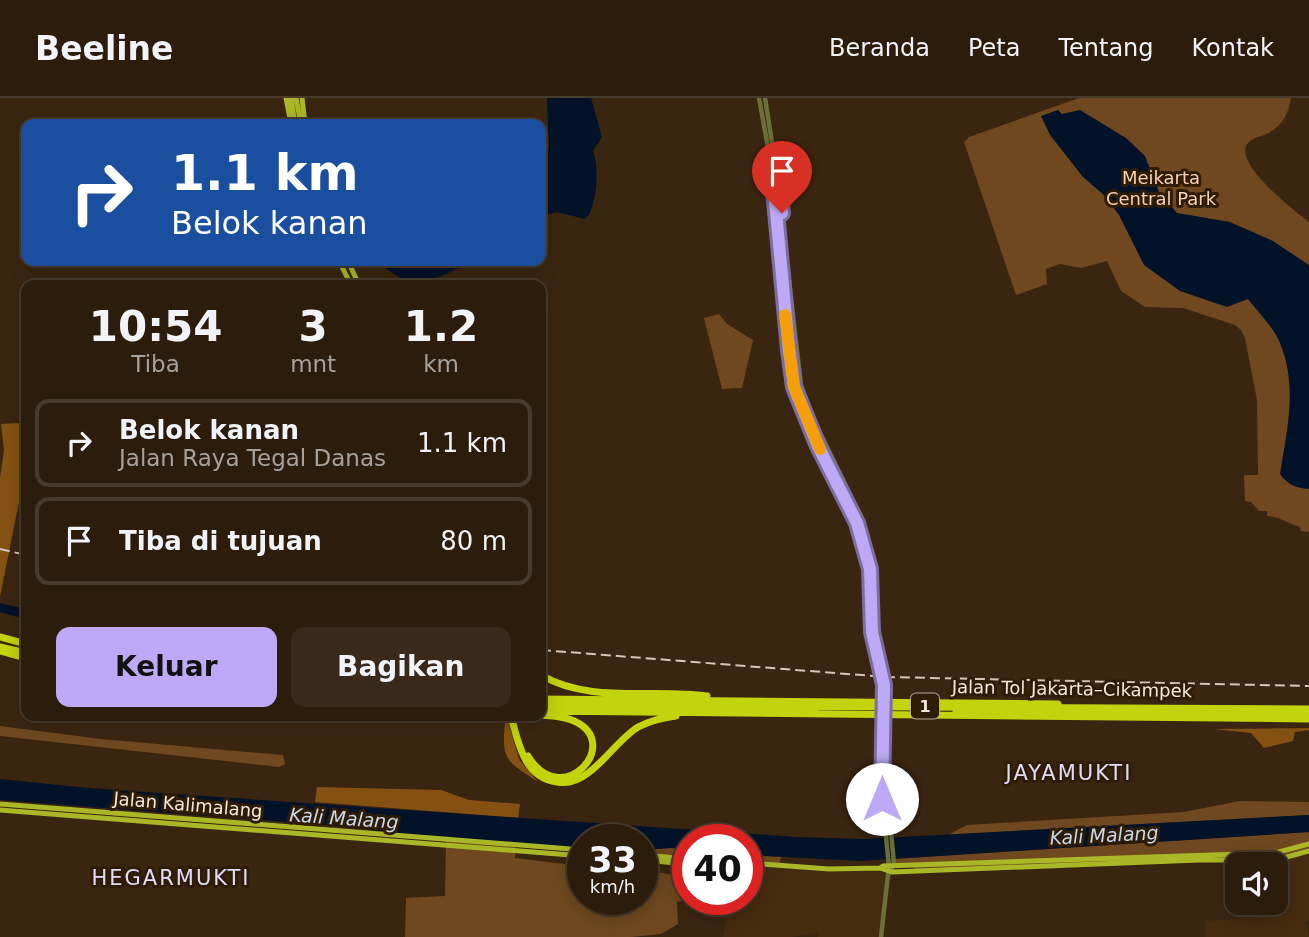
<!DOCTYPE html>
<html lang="id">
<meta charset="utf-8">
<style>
body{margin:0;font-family:"DejaVu Sans",sans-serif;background:#38291a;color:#f1f3f6;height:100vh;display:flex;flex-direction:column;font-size:26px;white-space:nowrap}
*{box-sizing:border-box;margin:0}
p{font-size:23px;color:#a6a19d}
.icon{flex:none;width:38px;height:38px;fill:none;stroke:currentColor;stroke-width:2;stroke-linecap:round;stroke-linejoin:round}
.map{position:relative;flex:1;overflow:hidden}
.sheet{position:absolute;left:21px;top:182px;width:525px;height:441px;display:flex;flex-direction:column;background:#2c1c0c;border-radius:14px;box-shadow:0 4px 18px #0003,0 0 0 2px #483a2d}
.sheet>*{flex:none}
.top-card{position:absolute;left:21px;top:21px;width:525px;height:147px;border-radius:14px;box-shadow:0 4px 18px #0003,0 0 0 2px #483a2d;background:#1a4fa0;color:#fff;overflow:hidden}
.tools{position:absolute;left:1225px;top:754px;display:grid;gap:14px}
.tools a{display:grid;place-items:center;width:63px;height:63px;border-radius:14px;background:#2c1c0c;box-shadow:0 4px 18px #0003,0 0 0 2px #483a2d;font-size:35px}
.speed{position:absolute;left:567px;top:726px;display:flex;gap:14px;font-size:35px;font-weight:700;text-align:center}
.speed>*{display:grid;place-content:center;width:91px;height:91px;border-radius:50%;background:#2c1c0c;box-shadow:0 4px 18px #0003,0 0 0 2px #483a2d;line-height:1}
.speed small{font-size:18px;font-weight:400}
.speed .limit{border:10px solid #d22;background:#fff;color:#111}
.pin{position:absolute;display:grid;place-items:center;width:60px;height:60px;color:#fff;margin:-72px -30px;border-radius:50% 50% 50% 0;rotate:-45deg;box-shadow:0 0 7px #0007}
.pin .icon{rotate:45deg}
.me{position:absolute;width:77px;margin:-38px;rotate:0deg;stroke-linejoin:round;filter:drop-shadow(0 0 5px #0008)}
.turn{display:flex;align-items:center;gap:24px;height:147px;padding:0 35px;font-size:32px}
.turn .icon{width:91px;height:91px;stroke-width:2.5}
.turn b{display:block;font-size:49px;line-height:60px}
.eta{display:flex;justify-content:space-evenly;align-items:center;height:119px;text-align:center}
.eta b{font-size:42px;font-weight:600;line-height:49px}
.primary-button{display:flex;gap:14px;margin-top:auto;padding:14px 35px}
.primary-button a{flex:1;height:80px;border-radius:14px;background:#bda9f5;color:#111;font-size:28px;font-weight:600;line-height:80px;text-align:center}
.primary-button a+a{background:#38291a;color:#f1f3f6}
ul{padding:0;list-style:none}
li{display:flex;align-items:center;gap:21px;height:88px;margin:0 14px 10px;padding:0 21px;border:4px solid #483a2d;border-radius:14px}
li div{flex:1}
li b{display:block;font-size:26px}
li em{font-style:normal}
header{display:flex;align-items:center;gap:42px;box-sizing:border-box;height:98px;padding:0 35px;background:#2c1c0c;border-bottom:2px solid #483a2d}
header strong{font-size:33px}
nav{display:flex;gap:38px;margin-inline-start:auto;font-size:24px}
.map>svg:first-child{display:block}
.built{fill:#452b10}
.green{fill:#6f481f}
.forest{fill:#855112}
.water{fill:#021228}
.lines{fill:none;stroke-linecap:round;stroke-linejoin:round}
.stream{stroke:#021228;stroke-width:2}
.minor{stroke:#6a7135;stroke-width:4.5}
.major{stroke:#aab827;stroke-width:5}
.highway{stroke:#c3d30e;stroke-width:7}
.rail{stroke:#d5c6b8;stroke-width:2;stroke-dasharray:10 5;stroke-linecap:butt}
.minor-bridge{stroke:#6a7135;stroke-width:4.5}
.highway-bridge{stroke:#c3d30e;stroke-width:7}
.route-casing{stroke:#7b6e9f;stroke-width:18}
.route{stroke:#bda9f5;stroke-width:12}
.slow{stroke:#f59e0b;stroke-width:12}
.labels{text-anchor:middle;stroke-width:6;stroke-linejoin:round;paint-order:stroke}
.shield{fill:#2f1c07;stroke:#b9a99b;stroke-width:2}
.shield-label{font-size:16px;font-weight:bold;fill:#f4e6da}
.park-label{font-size:18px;fill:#f7d1af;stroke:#2f1c07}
.street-label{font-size:18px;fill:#f4e6da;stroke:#2f1c07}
.water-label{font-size:19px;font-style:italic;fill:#c9d8eb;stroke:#2f1c07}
.quarter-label{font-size:21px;letter-spacing:2px;fill:#e1daf8;stroke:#2f1c07}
</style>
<header>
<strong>Beeline</strong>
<nav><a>Beranda</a><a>Peta</a><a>Tentang</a><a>Kontak</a></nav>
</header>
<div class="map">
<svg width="1309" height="839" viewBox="0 0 1309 839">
<rect width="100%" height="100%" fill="#3a2510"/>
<!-- built -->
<path class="built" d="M 1309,753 L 1309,823 L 1306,823 L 1309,839 L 1205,839 L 1205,823 L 1258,819 L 1253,805 L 1276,805 L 1276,766 L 1254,766 L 1254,762 Z
M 747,765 L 880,770 L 888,774 L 884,839 L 818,839 L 817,835 L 792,839 L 723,839 L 729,802 L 747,802 Z"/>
<!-- green -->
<path class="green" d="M 1079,0 L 1291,0 C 1288,18 1281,30 1264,37 C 1259,39 1253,40 1249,44 C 1229,63 1295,113 1309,124 L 1309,434 L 1301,433 L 1300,429 C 1289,426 1278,418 1267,418 L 1267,413 L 1259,413 L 1251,404 L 1245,403 L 1244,377 L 1258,377 L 1257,302 L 1245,240 L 1241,232 L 1235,227 L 1183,210 L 1145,209 L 1121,193 L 1107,163 L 1081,170 L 1060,166 L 1046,171 L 1047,186 L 1016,197 L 964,44 L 969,39 Z
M 719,216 L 727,226 L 753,242 L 742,290 L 722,291 L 704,220 Z
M 0,628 L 101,641 L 283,657 L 285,666 L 279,669 L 0,638 Z
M 1240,703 L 1309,704 L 1309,717 L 948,737 L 967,727 L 1184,714 Z
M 1309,734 L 1309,753 L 1276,762 L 915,773 L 913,768 L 894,768 L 894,761 Z
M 446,742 L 516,747 L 515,760 L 581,768 L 583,802 L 642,802 L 642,772 L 688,779 L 688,801 L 677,804 L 678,826 L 661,836 L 631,839 L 405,839 L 406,800 L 445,798 Z
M 670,750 L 688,751 L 688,761 L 642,757 L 642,752 Z
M 747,757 L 781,759 L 779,768 L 747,765 Z"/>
<!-- forest -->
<path class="forest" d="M 20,325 L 26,334 L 26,369 L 0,499 L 0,380 L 4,352 L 1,326 Z
M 508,623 L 519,661 L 538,684 C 507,663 501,663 505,624 Z
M 1309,630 L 1309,632 L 1295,634 L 1293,643 L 1264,650 L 1251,635 L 1213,631 Z
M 317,689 L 441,692 L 469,702 L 520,706 L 518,720 L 315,704 Z"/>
<!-- water -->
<path class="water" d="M 547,0 L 591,0 L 602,39 L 593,53 C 599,67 598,110 585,121 L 557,114 L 541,118 L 541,58 L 547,55 L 549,49 Z
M 1058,12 L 1062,16 L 1080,12 L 1126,40 L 1145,58 L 1159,94 L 1177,115 L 1230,124 L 1273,143 L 1309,167 L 1309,391 C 1296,390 1288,387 1280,376 C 1287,331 1298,289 1280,245 C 1274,230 1258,214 1248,201 L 1227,209 L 1180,193 L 1144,167 L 1119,117 L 1105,98 L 1083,79 L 1050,37 L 1041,18 Z
M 377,163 L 469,163 C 450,176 424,189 400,179 C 392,176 384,168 377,163 Z
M 0,505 L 26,511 L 26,521 L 0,514 Z
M 0,681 L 88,690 L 797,739 L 863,741 L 1309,717 L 1309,734 L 861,763 L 747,757 L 747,742 L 688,742 L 688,751 L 670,750 L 642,752 L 642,742 L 583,742 L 583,752 L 446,741 L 337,728 L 0,702 Z"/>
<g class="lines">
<!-- stream -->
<path class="stream" d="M 386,187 L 391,182
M 395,187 L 401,179"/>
<!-- minor -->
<path class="minor" d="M 759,0 L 773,77 L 789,252 L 794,289 L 818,348 L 857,425 L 870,471 L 872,534 L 884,587
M 765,0 L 776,70 L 801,287 L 811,316 L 863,423 L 875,470 L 878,541 L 889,588
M 888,634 L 888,702 L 894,766 L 889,776
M 881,839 L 889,768 L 882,701 L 883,633"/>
<!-- major -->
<path class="major" d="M 286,0 L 291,26
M 291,0 L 295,26
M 296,0 L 301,26
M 302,0 L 305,26
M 339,163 L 351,187
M 348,163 L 359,187
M 0,706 L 583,752
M 0,712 L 583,758
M 642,757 L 688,761
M 642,762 L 688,766
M 747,765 L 829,771 L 880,770 L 883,768 L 1275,755 L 1309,746
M 880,770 L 892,774 L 1198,762 L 1276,762 L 1309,753"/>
<!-- highway -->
<path class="highway" d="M 0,539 L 26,546
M 0,549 L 26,555
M 0,553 L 26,560
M 541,577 C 590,606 653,590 707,598
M 541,601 L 1058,606
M 541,613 L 1309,621
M 511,618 C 518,644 524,680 557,684 C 568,686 579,682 588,675 C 605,663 617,644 635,631 C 647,623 662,620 676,618
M 528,658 C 562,714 624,645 574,623 C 564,618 552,618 541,617"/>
<!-- rail -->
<path class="rail" d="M 0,451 L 26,457
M 541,552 L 886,579 L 1309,588"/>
<!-- minor-bridge -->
<path class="minor-bridge" d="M 883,633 L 884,587
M 888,634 L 889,588"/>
<!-- highway-bridge -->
<path class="highway-bridge" d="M 541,607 L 1309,611
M 694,611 L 815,612
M 956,613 L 1309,616"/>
</g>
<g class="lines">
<!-- route casing -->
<g class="route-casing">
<path id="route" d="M 782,115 L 776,70 L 772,71 L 789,252 L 794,289 L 818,348 L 857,425 L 870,471 L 872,534 L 884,587 L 882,701"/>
</g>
<!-- route -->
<use href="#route" class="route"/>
<!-- slow -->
<path class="slow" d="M 785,217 L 794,289 L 820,351"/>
</g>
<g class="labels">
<!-- shield labels -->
<rect class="shield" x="911" y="595.5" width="28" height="25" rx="5"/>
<g class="shield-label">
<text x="925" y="614">1</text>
</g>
<!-- park labels -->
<g class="park-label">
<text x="1161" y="86">Meikarta<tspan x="1161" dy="21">Central Park</tspan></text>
</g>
<!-- street labels -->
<g class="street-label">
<text transform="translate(1072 591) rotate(1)" y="6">Jalan Tol Jakarta–Cikampek</text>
<text transform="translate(188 707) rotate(5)" y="6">Jalan Kalimalang</text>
</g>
<!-- water labels -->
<g class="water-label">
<text transform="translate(344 720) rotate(4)" y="7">Kali Malang</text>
<text transform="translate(1104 737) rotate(-3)" y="7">Kali Malang</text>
</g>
<!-- quarter labels -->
<g class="quarter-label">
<text x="1069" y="682">JAYAMUKTI</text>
<text x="171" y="787">HEGARMUKTI</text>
</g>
</g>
</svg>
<div class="tools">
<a><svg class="icon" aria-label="sound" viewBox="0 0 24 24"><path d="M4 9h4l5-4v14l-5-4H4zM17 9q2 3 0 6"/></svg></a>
</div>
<div class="speed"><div>33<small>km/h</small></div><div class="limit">40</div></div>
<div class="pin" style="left:782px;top:115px;background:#d93025"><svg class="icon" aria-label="arrive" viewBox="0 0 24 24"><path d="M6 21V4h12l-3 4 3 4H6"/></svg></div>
<svg class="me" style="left:882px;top:701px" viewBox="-20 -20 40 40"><circle r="19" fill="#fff"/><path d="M0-13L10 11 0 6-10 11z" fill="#bda9f5"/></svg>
<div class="top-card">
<div class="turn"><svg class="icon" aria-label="right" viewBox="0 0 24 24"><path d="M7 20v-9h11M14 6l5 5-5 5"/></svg><div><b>1.1 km</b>Belok kanan</div></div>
</div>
<section class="sheet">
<div class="eta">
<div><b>10:54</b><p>Tiba</p></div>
<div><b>3</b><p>mnt</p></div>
<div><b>1.2</b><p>km</p></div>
</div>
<ul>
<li><svg class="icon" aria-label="right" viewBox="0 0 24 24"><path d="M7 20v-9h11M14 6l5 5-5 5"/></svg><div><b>Belok kanan</b><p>Jalan Raya Tegal Danas</p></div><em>1.1 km</em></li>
<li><svg class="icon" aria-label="arrive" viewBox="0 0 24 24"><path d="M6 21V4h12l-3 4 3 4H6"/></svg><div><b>Tiba di tujuan</b></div><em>80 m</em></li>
</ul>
<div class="primary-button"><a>Keluar</a><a>Bagikan</a></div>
</section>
</div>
